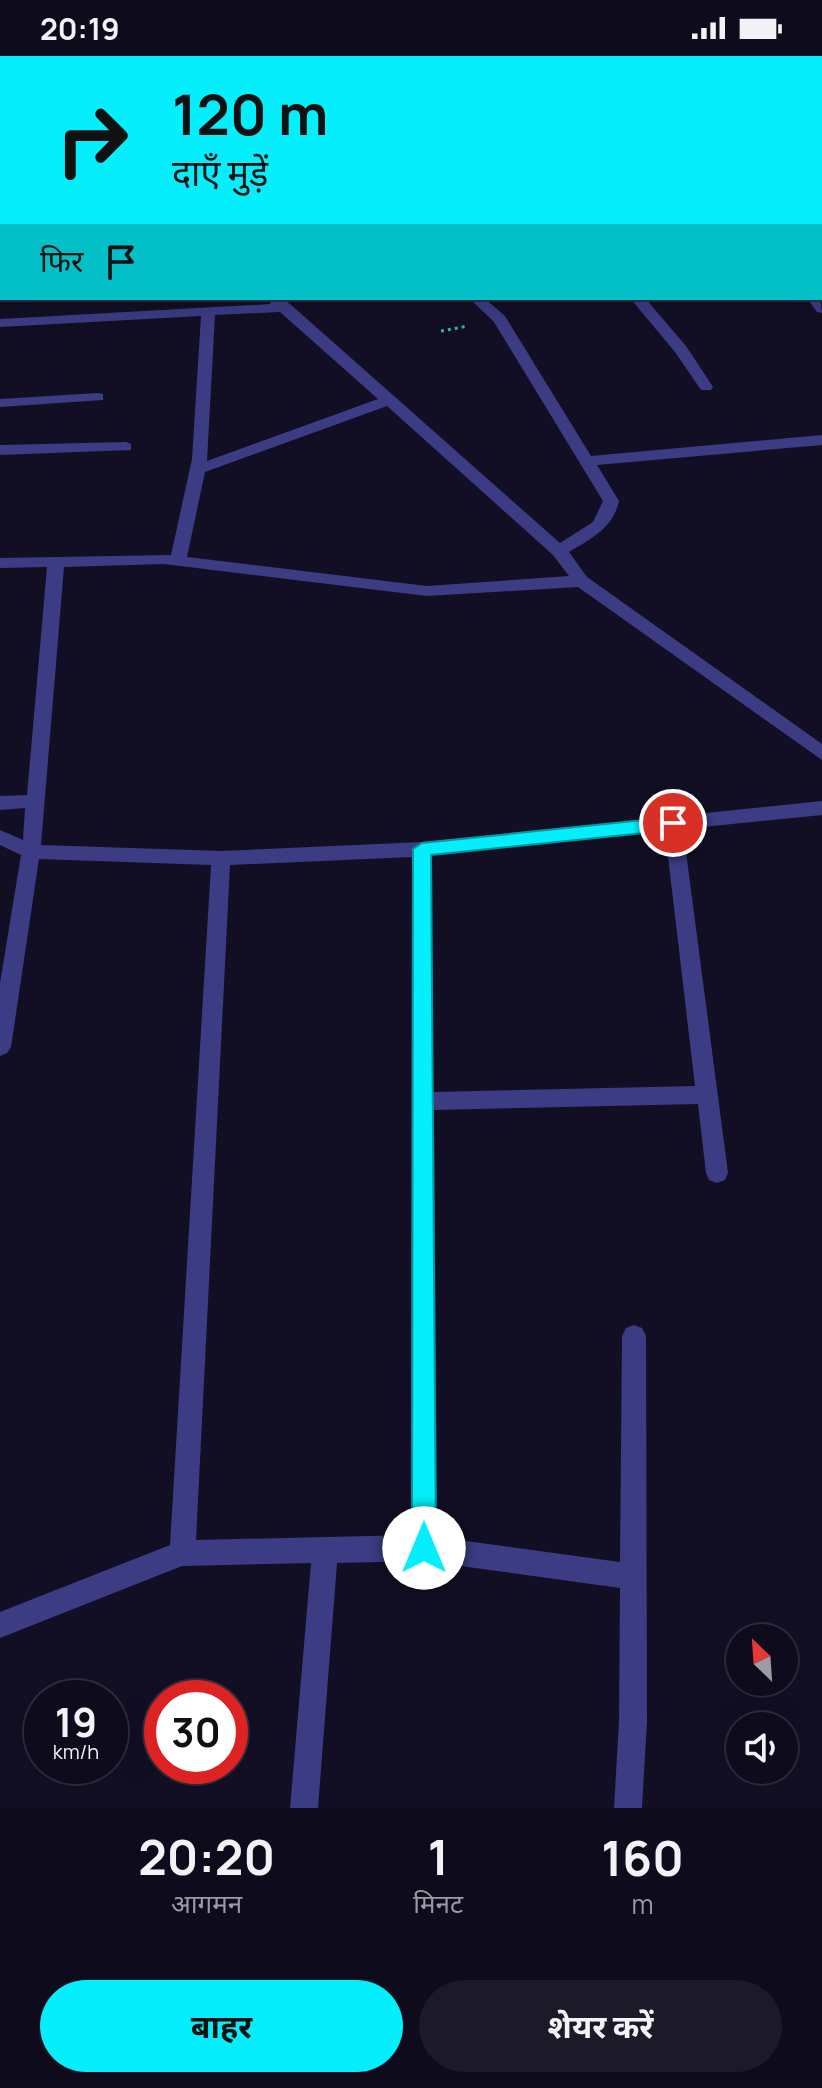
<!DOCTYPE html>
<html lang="hi">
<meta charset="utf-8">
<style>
body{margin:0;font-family:Manrope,"Noto Sans Devanagari",sans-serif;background:#1c1929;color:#f1f3f6;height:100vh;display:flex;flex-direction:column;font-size:30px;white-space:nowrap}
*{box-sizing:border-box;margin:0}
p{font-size:26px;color:#9b9ba3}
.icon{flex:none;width:44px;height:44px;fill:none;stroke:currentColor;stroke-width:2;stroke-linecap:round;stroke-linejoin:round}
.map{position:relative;height:1752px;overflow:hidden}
.panel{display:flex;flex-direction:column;background:#0e0b1c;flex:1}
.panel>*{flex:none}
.top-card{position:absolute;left:0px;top:0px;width:822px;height:244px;box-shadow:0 8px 32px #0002,0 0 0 2px #2e2b3b;background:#04effb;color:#111;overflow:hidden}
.needle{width:52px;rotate:335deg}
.fabs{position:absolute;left:726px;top:1568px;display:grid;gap:16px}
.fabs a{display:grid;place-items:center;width:72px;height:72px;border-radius:50%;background:#0e0b1c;box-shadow:0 8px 32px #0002,0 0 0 2px #2e2b3b;font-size:40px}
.speed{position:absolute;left:24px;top:1624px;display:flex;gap:16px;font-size:40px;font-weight:700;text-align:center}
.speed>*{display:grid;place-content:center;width:104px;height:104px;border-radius:50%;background:#0e0b1c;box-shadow:0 8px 32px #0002,0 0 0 2px #2e2b3b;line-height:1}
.speed small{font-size:20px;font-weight:400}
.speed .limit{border:12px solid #d22;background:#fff;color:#111}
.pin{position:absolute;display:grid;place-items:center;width:68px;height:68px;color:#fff;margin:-34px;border:4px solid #fff;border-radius:50%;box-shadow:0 2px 8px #0007}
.me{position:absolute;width:88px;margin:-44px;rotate:0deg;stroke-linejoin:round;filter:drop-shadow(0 0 6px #0008)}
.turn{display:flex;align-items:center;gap:28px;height:168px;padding:0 40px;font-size:36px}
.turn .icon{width:104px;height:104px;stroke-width:2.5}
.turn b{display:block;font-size:56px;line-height:68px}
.then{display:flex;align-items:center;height:76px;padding:0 40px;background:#0003;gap:16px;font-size:30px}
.eta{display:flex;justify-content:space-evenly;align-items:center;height:136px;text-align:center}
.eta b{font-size:48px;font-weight:700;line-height:56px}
.button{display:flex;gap:16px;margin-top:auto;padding:16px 40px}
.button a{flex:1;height:92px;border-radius:48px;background:#04effb;color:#111;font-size:32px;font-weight:700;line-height:92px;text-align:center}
.button a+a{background:#1c1929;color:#f1f3f6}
.status{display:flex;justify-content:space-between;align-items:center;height:56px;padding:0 40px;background:#0e0b1c;direction:ltr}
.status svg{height:22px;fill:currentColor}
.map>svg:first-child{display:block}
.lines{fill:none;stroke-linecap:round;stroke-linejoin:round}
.path{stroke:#31b6a7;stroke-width:3;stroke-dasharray:3 4;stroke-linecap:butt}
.minor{fill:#3b3c84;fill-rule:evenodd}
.route{fill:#04effb;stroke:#039ba3;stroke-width:2}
</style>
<div class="status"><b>20:19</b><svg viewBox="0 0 49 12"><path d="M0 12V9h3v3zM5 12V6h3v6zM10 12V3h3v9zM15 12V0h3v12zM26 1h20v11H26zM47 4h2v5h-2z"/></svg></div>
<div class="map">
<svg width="822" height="1752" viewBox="0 0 822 1752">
<rect width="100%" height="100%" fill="#120f25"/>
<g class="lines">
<!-- path -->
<path class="path" d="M 441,275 L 468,270"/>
<!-- minor -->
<path class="minor" d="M 4,0 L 17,0 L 19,2 L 6,2 Z
M 188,0 L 200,0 L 200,2 L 188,2 Z
M 293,0 L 305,0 L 305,2 L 293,2 Z
M 529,0 L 541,0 L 541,2 L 529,2 Z
M 671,0 L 683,0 L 683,2 L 671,2 Z
M 2,86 L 2,94 L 0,95 L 0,87 Z
M 0,173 L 2,173 L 0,182 Z
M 820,240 L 822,257 L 817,256 L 807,242 Z
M 266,242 L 281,242 L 290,248 L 560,487 L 593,466 L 603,445 L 494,266 L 469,242 L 484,242 L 505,260 L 591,400 L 822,379 L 822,389 L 597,409 L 619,445 C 613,472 591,483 569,496 L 587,521 L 822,688 L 822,704 L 578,531 L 427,540 L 164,508 L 64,511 L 41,789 L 221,795 L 422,786 L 822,745 L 822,759 L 683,773 L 728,1117 L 725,1124 L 717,1127 L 709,1124 L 706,1117 L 698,1048 L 434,1054 L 437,1481 L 620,1506 L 622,1280 L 626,1272 L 634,1269 L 642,1272 L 646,1280 L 647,1665 L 642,1752 L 614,1752 L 619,1665 L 620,1532 L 424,1505 L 337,1507 L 318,1752 L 290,1752 L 311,1507 L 182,1510 L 0,1582 L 0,1556 L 170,1489 L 211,809 L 39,803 L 11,991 L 7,997 L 0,1000 L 0,927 L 21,799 L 0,789 L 0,774 L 23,784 L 25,752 L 0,754 L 0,740 L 27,739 L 47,511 L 0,512 L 0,502 L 171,499 L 192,403 L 201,260 L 0,271 L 0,263 L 271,248 ZM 280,256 L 378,343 L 207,405 L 215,259 ZM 387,350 L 553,499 L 569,520 L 427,530 L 187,501 L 205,416 ZM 665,775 L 695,1030 L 433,1036 L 432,799 ZM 412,801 L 411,1479 L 196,1484 L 230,809 Z
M 630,242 L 645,242 L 686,290 L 713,331 L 711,334 L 701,334 L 675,296 Z
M 98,337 L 103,338 L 103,344 L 0,351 L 0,343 Z
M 126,386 L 131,388 L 131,394 L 0,399 L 0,389 Z"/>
</g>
<!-- route -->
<path class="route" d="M 673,761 L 682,767 L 673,774 L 431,799 L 436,1492 L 433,1501 L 424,1504 L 416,1501 L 412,1492 L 413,793 L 422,787 Z"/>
</svg>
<div class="fabs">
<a><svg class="needle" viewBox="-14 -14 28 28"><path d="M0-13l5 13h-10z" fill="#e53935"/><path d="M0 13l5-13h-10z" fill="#9b9ba3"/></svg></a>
<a><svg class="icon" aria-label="sound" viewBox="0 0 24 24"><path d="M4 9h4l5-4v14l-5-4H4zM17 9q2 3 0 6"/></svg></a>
</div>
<div class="speed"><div>19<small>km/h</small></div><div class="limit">30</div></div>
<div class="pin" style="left:673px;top:767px;background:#d93025"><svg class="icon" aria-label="arrive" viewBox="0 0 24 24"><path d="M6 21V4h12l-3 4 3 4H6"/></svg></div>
<svg class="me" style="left:424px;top:1492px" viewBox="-20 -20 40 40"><circle r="19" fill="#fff"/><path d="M0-13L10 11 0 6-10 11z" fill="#04effb"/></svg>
<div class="top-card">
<div class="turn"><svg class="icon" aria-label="right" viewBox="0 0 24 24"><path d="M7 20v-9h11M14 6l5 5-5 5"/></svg><div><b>120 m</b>दाएँ मुड़ें</div></div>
<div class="then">फिर<svg class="icon" aria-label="arrive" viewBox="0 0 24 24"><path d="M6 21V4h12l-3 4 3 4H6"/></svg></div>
</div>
</div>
<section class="panel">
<div class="eta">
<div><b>20:20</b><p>आगमन</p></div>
<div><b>1</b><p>मिनट</p></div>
<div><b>160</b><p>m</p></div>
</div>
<div class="button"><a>बाहर</a><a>शेयर करें</a></div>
</section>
